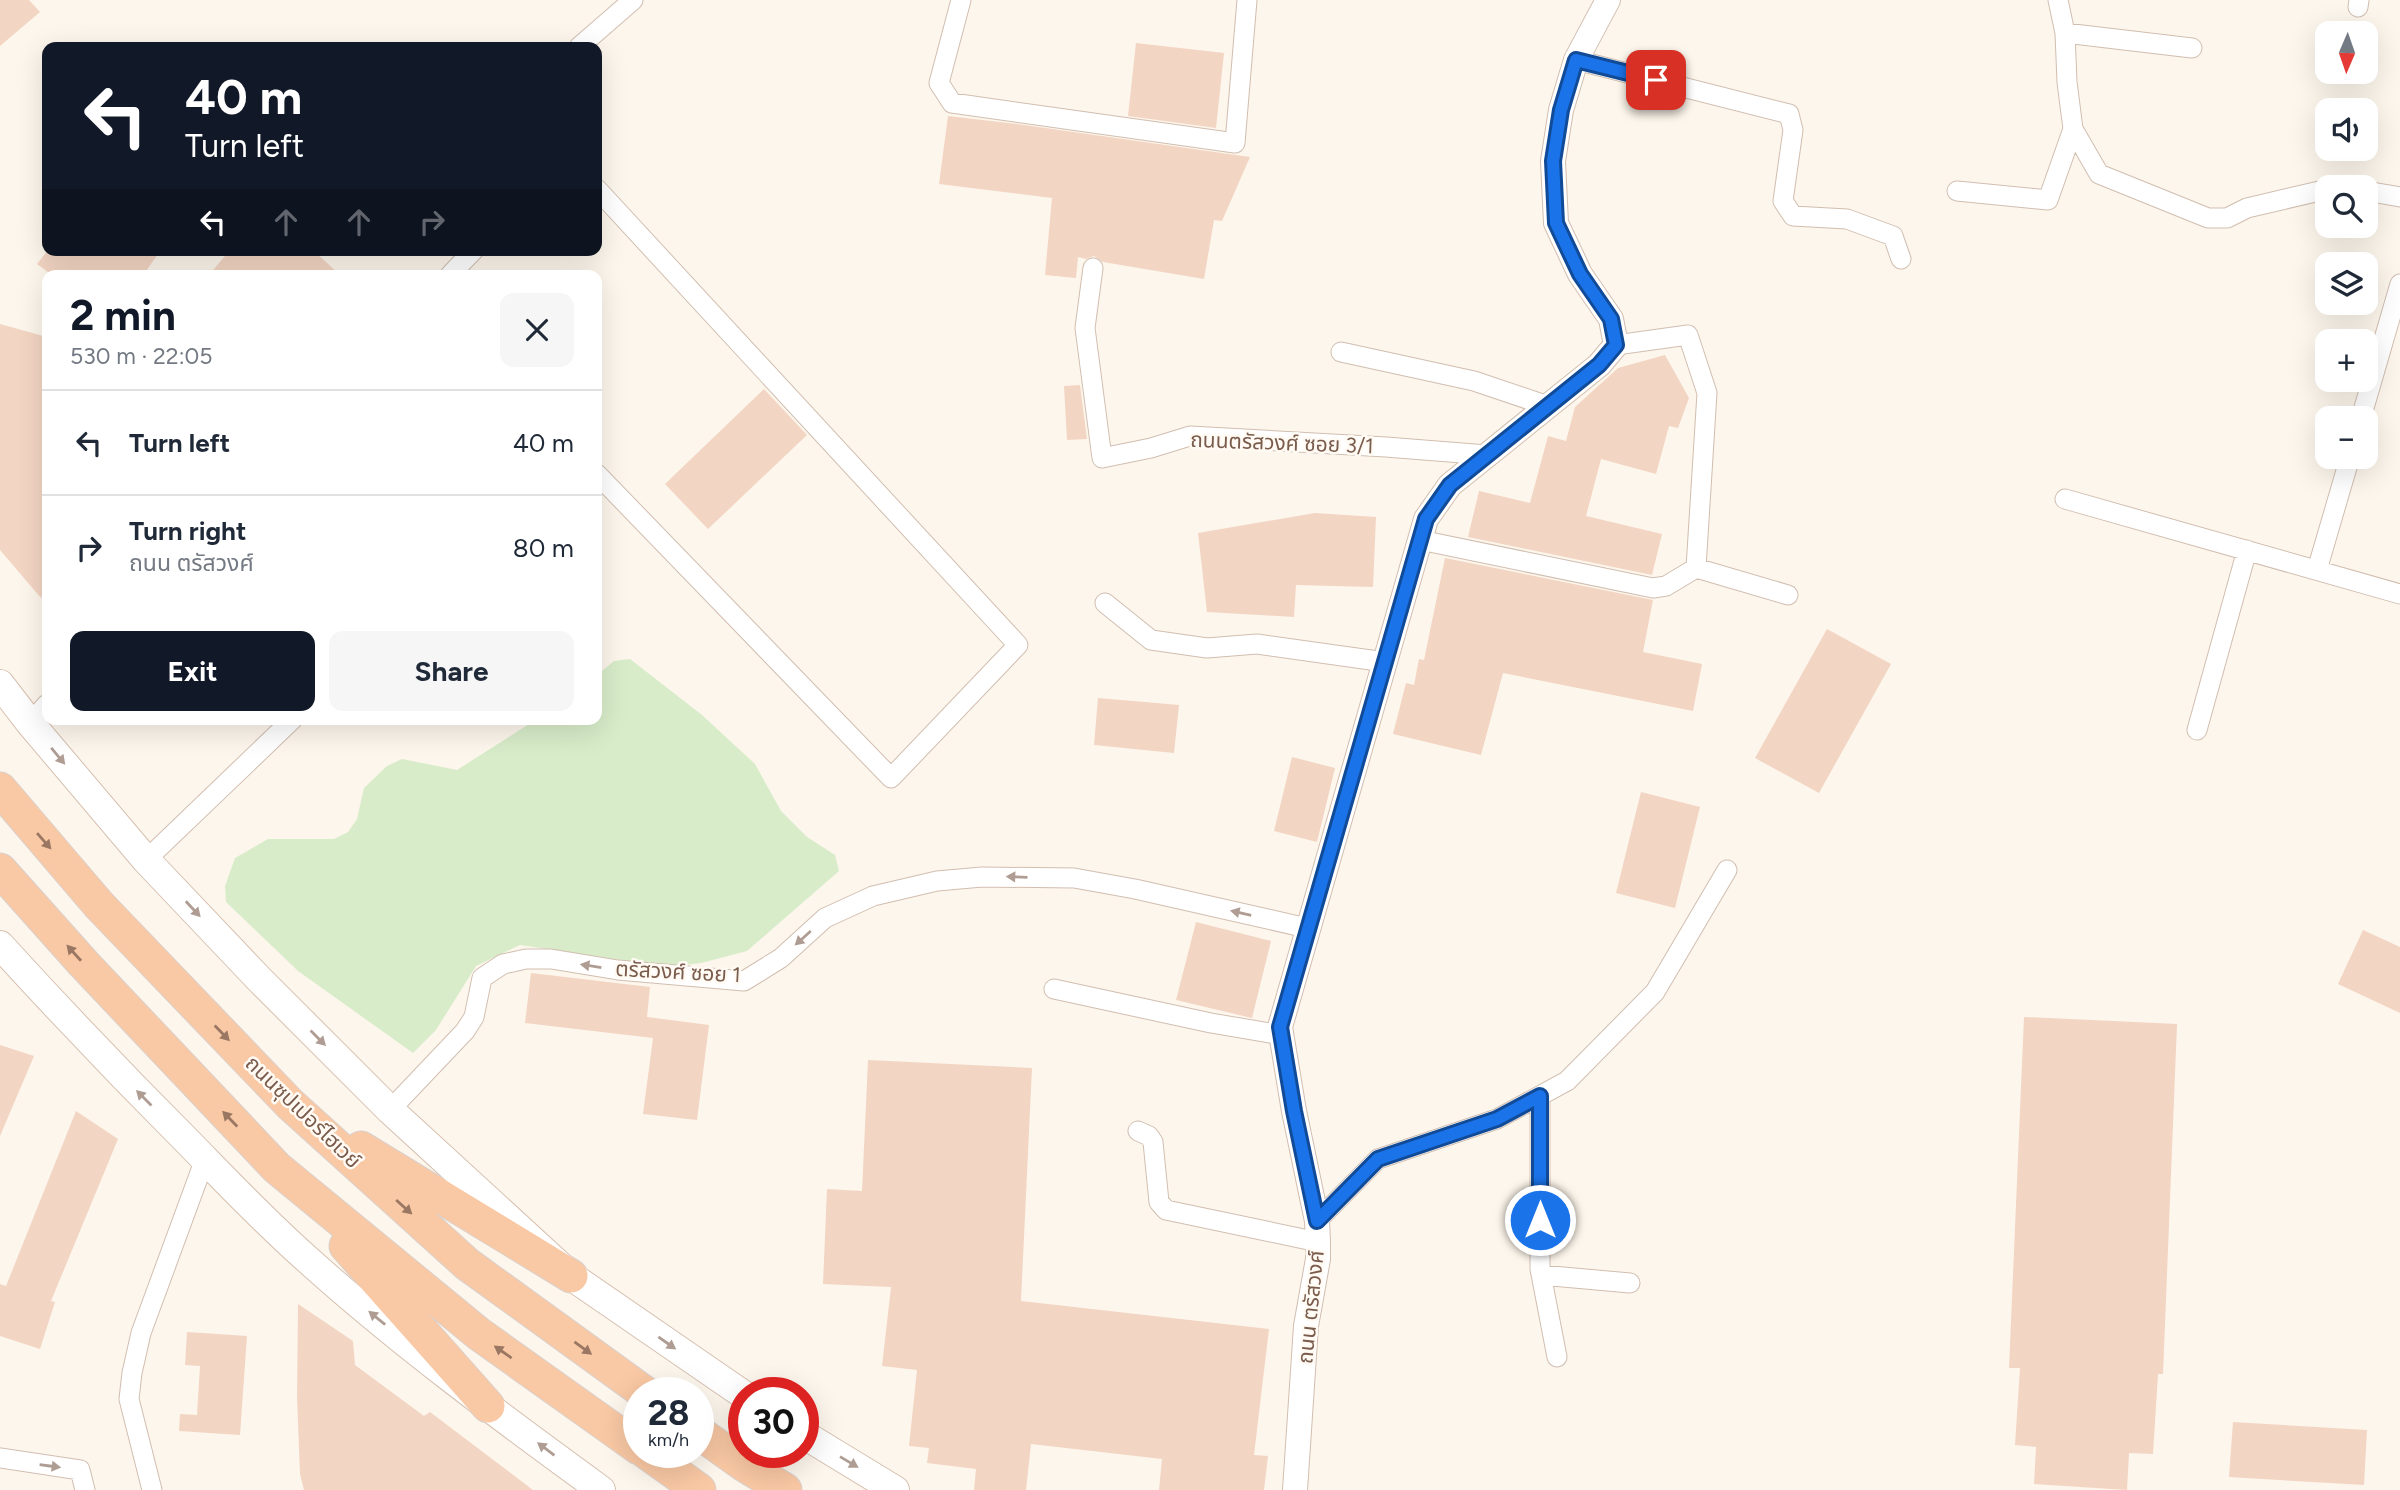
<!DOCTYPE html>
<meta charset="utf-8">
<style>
body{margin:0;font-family:Figtree,"Noto Sans Thai",sans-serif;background:#f6f6f7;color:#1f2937;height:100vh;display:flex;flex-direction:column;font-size:26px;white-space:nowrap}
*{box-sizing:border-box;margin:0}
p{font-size:23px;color:#747a83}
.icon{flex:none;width:38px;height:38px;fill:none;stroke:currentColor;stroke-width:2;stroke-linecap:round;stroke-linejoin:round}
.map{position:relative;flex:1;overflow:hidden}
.drawer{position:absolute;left:42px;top:270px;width:560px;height:455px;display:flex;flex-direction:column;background:#fff;border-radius:14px;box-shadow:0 7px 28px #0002}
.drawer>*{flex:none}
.hud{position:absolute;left:42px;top:42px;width:560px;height:214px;border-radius:14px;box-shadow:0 7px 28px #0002;background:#111827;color:#fff;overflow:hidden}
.needle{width:46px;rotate:182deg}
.tools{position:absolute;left:2315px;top:21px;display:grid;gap:14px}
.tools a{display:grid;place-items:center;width:63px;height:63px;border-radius:14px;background:#fff;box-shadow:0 7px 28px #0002;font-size:35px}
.speed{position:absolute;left:623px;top:1377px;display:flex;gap:14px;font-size:35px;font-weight:700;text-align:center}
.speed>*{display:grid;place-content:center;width:91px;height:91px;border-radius:50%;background:#fff;box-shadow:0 7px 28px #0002;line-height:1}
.speed small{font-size:18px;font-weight:400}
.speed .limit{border:10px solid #d22;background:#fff;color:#111}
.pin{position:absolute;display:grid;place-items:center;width:60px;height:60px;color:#fff;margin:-30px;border-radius:14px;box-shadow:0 4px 10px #0006}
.me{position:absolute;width:77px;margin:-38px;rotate:0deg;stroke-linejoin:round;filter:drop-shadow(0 0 5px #0008)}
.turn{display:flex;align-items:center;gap:24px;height:147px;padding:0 28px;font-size:32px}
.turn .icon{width:91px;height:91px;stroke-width:2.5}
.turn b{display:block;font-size:49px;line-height:60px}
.lanes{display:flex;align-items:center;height:66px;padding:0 28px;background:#0003;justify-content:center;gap:35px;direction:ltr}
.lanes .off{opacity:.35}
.round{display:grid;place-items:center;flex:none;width:74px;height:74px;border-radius:14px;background:#f6f6f7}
.head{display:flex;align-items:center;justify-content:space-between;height:119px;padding:0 28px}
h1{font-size:42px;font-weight:700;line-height:52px;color:#111827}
.action{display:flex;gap:14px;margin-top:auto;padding:14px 28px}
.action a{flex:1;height:80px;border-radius:14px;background:#111827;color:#fff;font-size:28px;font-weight:700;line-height:80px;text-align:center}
.action a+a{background:#f6f6f7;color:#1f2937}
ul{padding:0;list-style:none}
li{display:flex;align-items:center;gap:21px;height:105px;padding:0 28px;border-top:2px solid #e0e1e3}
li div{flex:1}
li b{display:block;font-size:26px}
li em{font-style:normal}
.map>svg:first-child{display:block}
.green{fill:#d8ecc9}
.building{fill:#f3d5c3}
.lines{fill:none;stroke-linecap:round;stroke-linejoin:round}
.minor-casing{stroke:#d1beb0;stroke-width:21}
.tertiary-casing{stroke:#d1beb0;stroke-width:26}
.secondary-casing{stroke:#d6c0b0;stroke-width:30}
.trunk-casing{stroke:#dad1cd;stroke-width:35}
.minor{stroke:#fff;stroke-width:19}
.tertiary{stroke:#fff;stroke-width:24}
.secondary{stroke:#fff;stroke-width:28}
.trunk{stroke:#f9c8a4;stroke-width:33}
.oneway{fill:#af9d94}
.oneway2{fill:#9a7763}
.route-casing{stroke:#114b97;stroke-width:18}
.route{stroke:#1a73e8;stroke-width:12}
.labels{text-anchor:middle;stroke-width:5;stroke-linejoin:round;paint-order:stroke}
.street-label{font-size:21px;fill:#7a5c4d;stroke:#fffaf3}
</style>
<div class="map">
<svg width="2400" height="1490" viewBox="0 0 2400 1490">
<rect width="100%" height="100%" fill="#fdf6ec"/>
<!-- green -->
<path class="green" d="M 630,659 L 702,715 L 755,764 L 781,811 L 807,837 L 835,855 L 839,871 L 747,951 L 701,963 L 670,967 L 520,945 L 476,966 L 436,1030 L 413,1053 L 298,971 L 226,902 L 225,886 L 235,858 L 268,839 L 334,839 L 348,832 L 357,819 L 364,788 L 387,766 L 402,759 L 457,770 L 537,719 L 597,719 L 597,675 L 614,661 Z"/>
<!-- building -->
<path class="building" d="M 0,0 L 29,0 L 40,12 L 0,46 Z
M 1136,43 L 1224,53 L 1216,128 L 1128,116 Z
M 948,116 L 1017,124 L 1250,157 L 1222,221 L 1214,220 L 1204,279 L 1103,262 L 1094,256 L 1086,259 L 1078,257 L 1076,278 L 1045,275 L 1052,198 L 939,184 Z
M 48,250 L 161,250 L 143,275 L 52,275 L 37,264 Z
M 230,250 L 313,250 L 340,275 L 209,275 Z
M 0,324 L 47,337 L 47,582 L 41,598 L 0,550 Z
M 1665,355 L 1689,398 L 1678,428 L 1669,426 L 1656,474 L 1601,459 L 1586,516 L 1662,534 L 1652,575 L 1468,537 L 1479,491 L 1530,503 L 1548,436 L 1566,441 L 1575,407 L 1618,368 Z
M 1080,385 L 1087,439 L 1067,440 L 1064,386 Z
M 764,389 L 807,435 L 708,529 L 665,484 Z
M 1315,513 L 1376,517 L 1373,587 L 1296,585 L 1294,617 L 1207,612 L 1198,533 Z
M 1445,558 L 1653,600 L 1643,652 L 1702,664 L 1693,711 L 1503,673 L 1481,755 L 1393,734 L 1406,683 L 1414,685 L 1419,659 L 1424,660 Z
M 1827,629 L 1891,664 L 1819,793 L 1755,758 Z
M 1098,698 L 1179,705 L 1174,753 L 1094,745 Z
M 1292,757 L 1335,768 L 1317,842 L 1274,831 Z
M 1641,792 L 1700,807 L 1675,908 L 1616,893 Z
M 1196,922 L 1271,941 L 1252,1018 L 1176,1000 Z
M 2363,930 L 2400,947 L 2400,1013 L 2338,984 Z
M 531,973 L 650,987 L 647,1017 L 709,1025 L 697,1120 L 643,1114 L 653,1038 L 525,1023 Z
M 2024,1017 L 2177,1024 L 2163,1374 L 2158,1374 L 2153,1454 L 2129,1453 L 2127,1490 L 2034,1484 L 2036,1447 L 2015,1445 L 2020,1368 L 2009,1368 Z
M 0,1045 L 34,1056 L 0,1136 Z
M 868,1060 L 1032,1068 L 1021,1301 L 1269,1329 L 1254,1455 L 1268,1456 L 1264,1490 L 1159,1490 L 1162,1459 L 1031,1444 L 1026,1490 L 974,1490 L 976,1469 L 927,1463 L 929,1448 L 909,1446 L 917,1370 L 882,1366 L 891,1287 L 823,1284 L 827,1189 L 862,1191 Z
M 76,1111 L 118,1139 L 51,1301 L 55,1302 L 40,1349 L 0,1336 L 0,1284 L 6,1286 Z
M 298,1304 L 353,1341 L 355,1365 L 424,1416 L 430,1412 L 533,1490 L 304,1490 L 300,1474 L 297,1397 Z
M 187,1332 L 247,1336 L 240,1435 L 179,1431 L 180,1414 L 197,1415 L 200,1366 L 185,1365 Z
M 2233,1422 L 2367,1430 L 2364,1485 L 2229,1477 Z"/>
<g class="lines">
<!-- minor casing -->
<g class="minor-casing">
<path id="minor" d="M 961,0 L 939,83 L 952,103 L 1235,143 L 1247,0
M 2058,0 L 2065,33 L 2067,82 L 2073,129 L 2099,174 L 2208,218 L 2227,218 L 2247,208 L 2328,189
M 2358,7 L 2359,0
M 2065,33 L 2192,48
M 579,47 L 633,0
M 1576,60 L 1789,114 L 1793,130 L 1783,201 L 1793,216 L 1847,219 L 1893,236 L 1901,259
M 597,189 L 1018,645 L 891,778 L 597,474
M 1957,191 L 2048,200 L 2073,129
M 2366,191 L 2400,197
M 1093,268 L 1085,328 L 1102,458 L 1151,448 L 1190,436 L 1386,447 L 1487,455
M 450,275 L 474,250
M 1616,345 L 1688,335 L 1707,393 L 1696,568 L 1788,595
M 1341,352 L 1474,381 L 1548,406
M 2361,418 L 2400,284
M 2065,499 L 2400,594
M 1420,540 L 1653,588 L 1666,586 L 1696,568
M 2317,570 L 2350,457
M 1105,603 L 1151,640 L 1207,648 L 1257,644 L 1385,662
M 30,723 L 47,704
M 2197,730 L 2247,550
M 146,860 L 293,719
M 1054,989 L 1211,1023 L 1281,1035
M 1540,1096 L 1540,1269 L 1557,1357
M 390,1110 L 465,1031 L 474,1017 L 482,978 L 503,964 L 526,959 L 551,959 L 618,970 L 744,981 L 781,958 L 825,918 L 873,896 L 937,881 L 982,877 L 1074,878 L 1135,889 L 1307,928
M 1138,1131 L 1149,1136 L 1153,1142 L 1159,1202 L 1166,1210 L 1318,1242
M 1317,1221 L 1378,1159 L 1497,1119 L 1567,1081 L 1655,992 L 1727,870
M 1541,1275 L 1630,1283
M 0,1458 L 80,1470 L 85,1490
M 152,1490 L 129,1399 L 132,1373 L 141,1333 L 205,1159"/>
</g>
<!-- tertiary casing -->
<g class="tertiary-casing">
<path id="tertiary" d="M 1295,1490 L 1306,1326 L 1318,1259 L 1318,1242 L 1317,1221 L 1294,1111 L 1280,1027 L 1426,519 L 1450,485 L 1599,365 L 1616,345 L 1611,319 L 1580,274 L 1556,223 L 1553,161 L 1561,110 L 1576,60 L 1608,0"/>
</g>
<!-- secondary casing -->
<g class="secondary-casing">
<path id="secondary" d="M 0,684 L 30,723 L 146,860 L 259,979 L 390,1110 L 571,1276 L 744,1395
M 0,945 C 62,1013 126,1080 191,1145 C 229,1184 267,1224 308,1260 C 400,1343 501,1417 601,1490
M 803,1434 L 895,1490"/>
</g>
<!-- trunk casing -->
<g class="trunk-casing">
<path id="trunk" d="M 0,789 L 99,905 L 290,1104 L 467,1264 L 645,1393
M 0,870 L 84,964 L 277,1168 L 479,1334 L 639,1448
M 361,1148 L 571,1276
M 346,1246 L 488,1406
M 698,1432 L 743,1464 L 785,1490
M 646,1452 L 699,1490"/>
</g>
<!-- minor -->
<use href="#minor" class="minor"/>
<!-- tertiary -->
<use href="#tertiary" class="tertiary"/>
<!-- secondary -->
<use href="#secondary" class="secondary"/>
<!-- trunk -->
<use href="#trunk" class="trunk"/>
</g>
<!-- one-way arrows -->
<defs><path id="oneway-solid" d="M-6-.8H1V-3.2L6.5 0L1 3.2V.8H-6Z" transform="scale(1.75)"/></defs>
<g class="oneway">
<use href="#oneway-solid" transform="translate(58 756) rotate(50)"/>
<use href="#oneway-solid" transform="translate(1017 877) rotate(-178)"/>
<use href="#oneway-solid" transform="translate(193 909) rotate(47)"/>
<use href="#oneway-solid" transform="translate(1241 913) rotate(-167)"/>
<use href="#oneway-solid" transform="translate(803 938) rotate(138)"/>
<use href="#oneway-solid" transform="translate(591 966) rotate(-171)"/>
<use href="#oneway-solid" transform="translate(318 1038) rotate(45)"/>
<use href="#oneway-solid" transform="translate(144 1098) rotate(-135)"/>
<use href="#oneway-solid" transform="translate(377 1318) rotate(-141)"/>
<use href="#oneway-solid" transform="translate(667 1343) rotate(35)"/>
<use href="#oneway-solid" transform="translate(546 1449) rotate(-143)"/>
<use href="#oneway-solid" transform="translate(849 1462) rotate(31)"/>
<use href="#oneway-solid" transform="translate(50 1466) rotate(8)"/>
</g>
<g class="oneway2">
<use href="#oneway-solid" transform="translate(44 841) rotate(49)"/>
<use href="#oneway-solid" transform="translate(74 953) rotate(-132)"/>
<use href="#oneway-solid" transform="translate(222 1033) rotate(46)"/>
<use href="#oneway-solid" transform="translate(230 1119) rotate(-134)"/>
<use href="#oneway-solid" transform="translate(404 1207) rotate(42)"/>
<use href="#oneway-solid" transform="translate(583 1348) rotate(36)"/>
<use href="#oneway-solid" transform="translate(503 1352) rotate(-145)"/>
</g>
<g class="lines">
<!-- route casing -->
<g class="route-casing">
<path id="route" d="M 1540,1220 L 1540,1096 L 1497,1119 L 1378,1159 L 1317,1221 L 1294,1111 L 1280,1027 L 1426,519 L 1450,485 L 1599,365 L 1616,345 L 1611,319 L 1580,274 L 1556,223 L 1553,161 L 1561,110 L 1576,60 L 1656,80"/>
</g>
<!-- route -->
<use href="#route" class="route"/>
</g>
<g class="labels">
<!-- street labels -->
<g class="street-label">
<text transform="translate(1282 443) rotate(2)" y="7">ถนนตรัสวงศ์ ซอย 3/1</text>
<text transform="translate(678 972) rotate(3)" y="7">ตรัสวงศ์ ซอย 1</text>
<text transform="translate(303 1112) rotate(44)" y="7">ถนนซุปเปอร์ไฮเวย์</text>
<text transform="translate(1311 1307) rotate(-84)" y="7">ถนน ตรัสวงศ์</text>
</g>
</g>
</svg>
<div class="tools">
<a><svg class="needle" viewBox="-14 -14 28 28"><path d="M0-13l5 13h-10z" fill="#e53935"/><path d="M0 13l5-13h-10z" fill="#747a83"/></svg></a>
<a><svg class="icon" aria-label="sound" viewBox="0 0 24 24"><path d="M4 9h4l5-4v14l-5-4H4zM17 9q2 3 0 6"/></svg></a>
<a><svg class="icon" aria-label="search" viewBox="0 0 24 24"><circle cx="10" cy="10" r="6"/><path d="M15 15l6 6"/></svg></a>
<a><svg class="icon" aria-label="layers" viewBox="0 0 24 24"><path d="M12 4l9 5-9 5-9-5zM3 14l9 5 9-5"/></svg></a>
<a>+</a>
<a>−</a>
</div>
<div class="speed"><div>28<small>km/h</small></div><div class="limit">30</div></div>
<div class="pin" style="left:1656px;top:80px;background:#d93025"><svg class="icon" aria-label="arrive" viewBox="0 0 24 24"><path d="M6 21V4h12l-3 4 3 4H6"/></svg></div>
<svg class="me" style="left:1540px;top:1220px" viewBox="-20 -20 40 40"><circle r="17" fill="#1a73e8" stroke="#fff" stroke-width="3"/><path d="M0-11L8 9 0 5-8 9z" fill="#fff"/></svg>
<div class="hud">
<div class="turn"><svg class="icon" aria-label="left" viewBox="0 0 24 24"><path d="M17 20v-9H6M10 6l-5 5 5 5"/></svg><div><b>40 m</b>Turn left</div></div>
<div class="lanes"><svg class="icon" aria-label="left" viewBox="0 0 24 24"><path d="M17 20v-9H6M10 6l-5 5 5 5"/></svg><svg class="icon off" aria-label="ahead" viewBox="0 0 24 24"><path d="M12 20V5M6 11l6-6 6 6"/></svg><svg class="icon off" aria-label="ahead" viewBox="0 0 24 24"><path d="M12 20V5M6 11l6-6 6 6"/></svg><svg class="icon off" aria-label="right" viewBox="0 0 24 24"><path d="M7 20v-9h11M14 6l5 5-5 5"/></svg></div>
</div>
<section class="drawer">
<div class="head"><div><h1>2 min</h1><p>530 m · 22:05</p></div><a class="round"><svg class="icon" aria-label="close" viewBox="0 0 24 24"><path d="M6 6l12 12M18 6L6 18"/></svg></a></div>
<ul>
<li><svg class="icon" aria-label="left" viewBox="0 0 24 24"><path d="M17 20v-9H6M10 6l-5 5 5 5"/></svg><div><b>Turn left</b></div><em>40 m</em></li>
<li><svg class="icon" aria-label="right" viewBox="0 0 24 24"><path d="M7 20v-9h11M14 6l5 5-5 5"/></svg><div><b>Turn right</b><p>ถนน ตรัสวงศ์</p></div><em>80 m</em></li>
</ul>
<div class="action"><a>Exit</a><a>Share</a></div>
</section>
</div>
